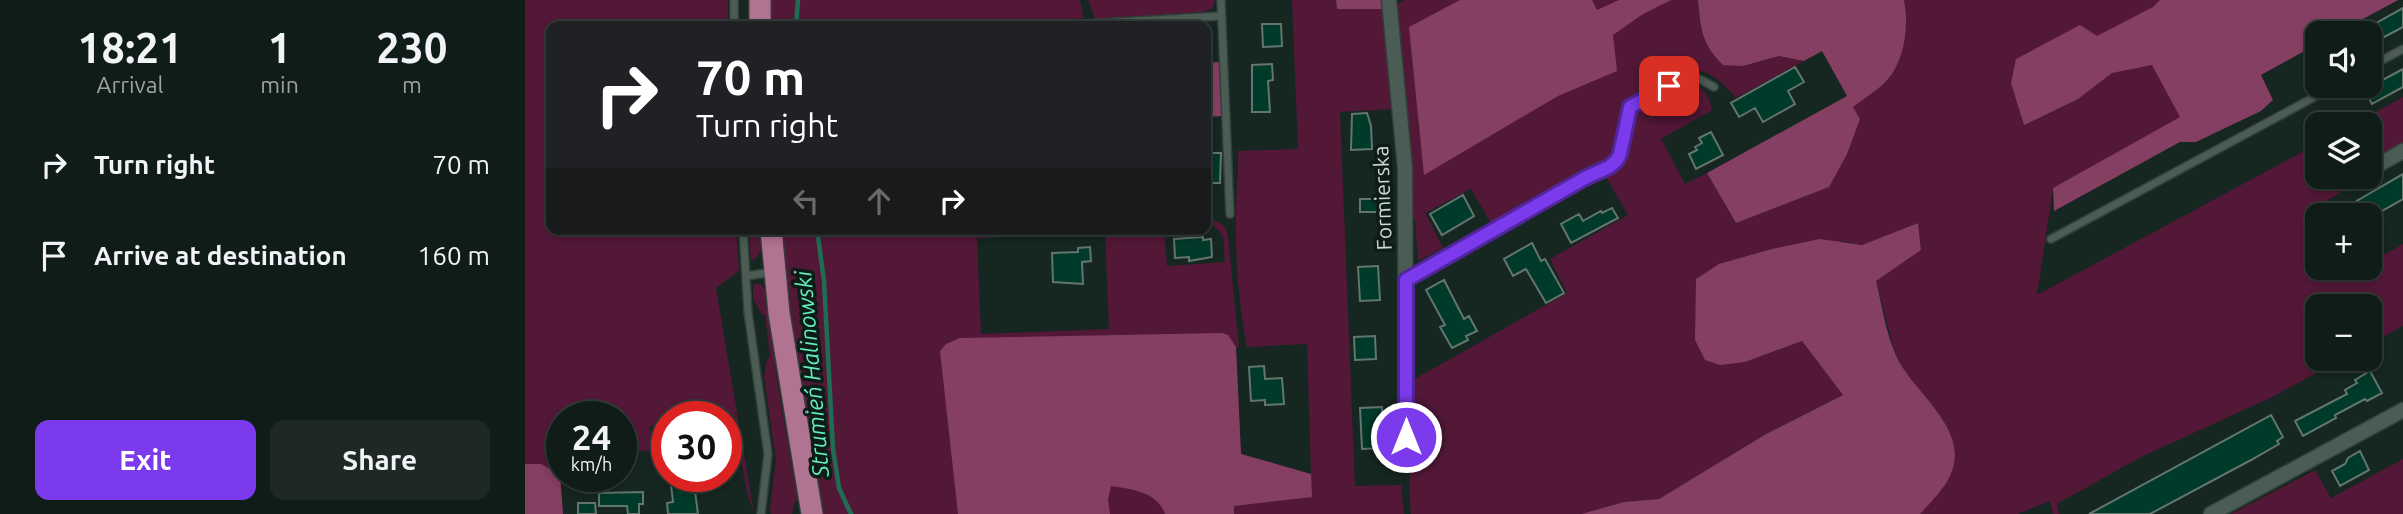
<!DOCTYPE html>
<meta charset="utf-8">
<style>
body{margin:0;font-family:Ubuntu,sans-serif;background:#1e2925;color:#f1f3f6;height:100vh;display:flex;flex-direction:column;font-size:26px;white-space:nowrap}
*{box-sizing:border-box;margin:0}
p{font-size:23px;color:#9ca1a2}
.icon{flex:none;width:38px;height:38px;fill:none;stroke:currentColor;stroke-width:2;stroke-linecap:round;stroke-linejoin:round}
.map{position:relative;flex:1;overflow:hidden}
.sheet{display:flex;flex-direction:column;background:#101c18;width:525px}
.sheet>*{flex:none}
.guide{position:absolute;left:21px;top:21px;width:665px;height:214px;border-radius:14px;box-shadow:0 4px 10px #0003,0 0 0 2px #303a37;background:#202124;color:#fff;overflow:hidden}
.buttons{position:absolute;left:1780px;top:21px;display:grid;gap:14px}
.buttons a{display:grid;place-items:center;width:77px;height:77px;border-radius:14px;background:#101c18;box-shadow:0 4px 10px #0003,0 0 0 2px #303a37;font-size:35px}
.speed{position:absolute;left:21px;top:401px;display:flex;gap:14px;font-size:35px;font-weight:700;text-align:center}
.speed>*{display:grid;place-content:center;width:91px;height:91px;border-radius:50%;background:#101c18;box-shadow:0 4px 10px #0003,0 0 0 2px #303a37;line-height:1}
.speed small{font-size:18px;font-weight:400}
.speed .limit{border:10px solid #d22;background:#fff;color:#111}
.pin{position:absolute;display:grid;place-items:center;width:60px;height:60px;color:#fff;margin:-30px;border-radius:14px;box-shadow:0 4px 10px #0006}
.me{position:absolute;width:77px;margin:-38px;rotate:0deg;stroke-linejoin:round;filter:drop-shadow(0 0 5px #0008)}
.turn{display:flex;align-items:center;gap:24px;height:147px;padding:0 35px;font-size:32px}
.turn .icon{width:91px;height:91px;stroke-width:2.5}
.turn b{display:block;font-size:49px;line-height:60px}
.lanes{display:flex;align-items:center;height:66px;padding:0 35px;background:#0003;justify-content:center;gap:35px;direction:ltr}
.lanes .off{opacity:.35}
.eta{display:flex;justify-content:space-evenly;align-items:center;height:119px;text-align:center}
.eta b{font-size:42px;font-weight:600;line-height:49px}
.action{display:flex;gap:14px;margin-top:auto;padding:14px 35px}
.action a{flex:1;height:80px;border-radius:14px;background:#7c3aed;color:#fff;font-size:28px;font-weight:600;line-height:80px;text-align:center}
.action a+a{background:#1e2925;color:#f1f3f6}
ul{padding:0;list-style:none}
li{display:flex;align-items:center;gap:21px;height:91px;padding:0 35px}
li div{flex:1}
li b{display:block;font-size:26px}
li em{font-style:normal}
main{display:flex;flex:1;min-height:0}
.map>svg:first-child{display:block}
.green{fill:#531838}
.forest{fill:#853f63}
.lines{fill:none;stroke-linecap:round;stroke-linejoin:round}
.stream{stroke:#206d55;stroke-width:4.5}
.building{fill:#003a2a;stroke:#63756d;stroke-width:2}
.lane-casing{stroke:#333f3a;stroke-width:10}
.street-casing{stroke:#333f3a;stroke-width:17}
.primary-casing{stroke:#333f3a;stroke-width:24}
.lane{stroke:#4a5c54;stroke-width:7}
.street{stroke:#4a5c54;stroke-width:14}
.primary{stroke:#b17392;stroke-width:21}
.route-casing{stroke:#51269a;stroke-width:18}
.route{stroke:#7c3aed;stroke-width:12}
.labels{text-anchor:middle;stroke-width:7;stroke-linejoin:round;paint-order:stroke}
.street-label{font-size:21px;fill:#cfd9d5;stroke:#0c1c16}
.water-label{font-size:23px;font-style:italic;fill:#64ecbf;stroke:#0c1c16}
</style>
<main>
<section class="sheet">
<div class="eta">
<div><b>18:21</b><p>Arrival</p></div>
<div><b>1</b><p>min</p></div>
<div><b>230</b><p>m</p></div>
</div>
<ul>
<li><svg class="icon" aria-label="right" viewBox="0 0 24 24"><path d="M7 20v-9h11M14 6l5 5-5 5"/></svg><div><b>Turn right</b></div><em>70 m</em></li>
<li><svg class="icon" aria-label="arrive" viewBox="0 0 24 24"><path d="M6 21V4h12l-3 4 3 4H6"/></svg><div><b>Arrive at destination</b></div><em>160 m</em></li>
</ul>
<div class="action"><a>Exit</a><a>Share</a></div>
</section>
<div class="map">
<svg width="1878" height="514" viewBox="0 0 1878 514">
<rect width="100%" height="100%" fill="#162620"/>
<!-- green -->
<path class="green" d="M 0,0 L 203,0 L 203,26 L 26,26 L 26,229 L 211,229 L 214,271 L 191,288 L 229,514 L 222,492 L 208,417 L 201,416 L 142,416 L 142,424 L 125,426 L 127,450 L 96,453 L 96,416 L 37,416 L 37,458 L 34,459 L 38,514 L 0,514 Z
M 244,0 L 555,0 L 559,18 L 459,26 L 244,26 Z
M 563,0 L 690,0 L 687,9 L 676,12 L 570,19 Z
M 767,0 L 811,0 L 812,9 L 860,9 L 869,109 L 815,112 L 830,486 L 876,485 L 879,514 L 299,514 L 272,362 L 255,229 L 554,229 L 554,234 L 452,238 L 456,334 L 584,329 L 580,229 L 639,229 L 642,266 L 700,262 L 698,236 L 688,225 L 688,220 C 699,224 701,226 703,237 L 714,347 L 711,348 L 716,454 L 786,474 L 782,344 L 722,347 C 713,302 710,256 711,211 C 711,190 714,171 713,151 L 773,149 Z
M 880,0 L 1173,0 L 1177,31 L 1218,66 L 1254,56 L 1279,61 L 1211,98 C 1197,83 1185,68 1163,71 C 1142,81 1104,91 1097,117 C 1094,131 1095,146 1087,159 L 966,223 L 946,189 L 900,213 L 918,248 L 893,261 L 890,219 L 886,218 L 870,5 Z
M 1379,0 L 1873,0 L 1812,33 L 1792,33 L 1736,75 L 1528,188 L 1512,295 L 1792,144 L 1792,177 L 1818,177 L 1809,181 L 1815,193 L 1790,207 L 1794,215 L 1792,215 L 1792,268 L 1823,268 L 1826,273 L 1835,268 L 1844,268 L 1845,263 L 1878,244 L 1878,326 L 1845,344 L 1844,306 L 1792,306 L 1792,359 L 1817,359 L 1747,397 L 1614,458 L 1532,504 L 1534,514 L 1528,514 L 1525,501 L 1493,514 L 1395,514 L 1425,476 L 1419,421 L 1377,367 L 1368,347 L 1351,280 L 1396,250 L 1393,223 L 1337,245 L 1316,241 L 1220,362 L 1277,341 L 1318,395 L 1241,434 L 1134,499 L 1099,502 L 1056,514 L 886,514 L 884,486 L 886,381 L 1042,293 L 1025,259 L 1103,215 L 1080,175 L 1095,167 L 1099,156 L 1109,112 L 1161,82 C 1178,83 1184,96 1187,110 L 1136,139 L 1160,184 L 1182,173 L 1211,223 L 1304,187 C 1311,164 1317,130 1327,109 C 1331,102 1341,97 1347,92 C 1374,68 1385,35 1379,0 Z
M 1878,97 L 1878,145 L 1845,163 L 1844,124 L 1829,124 Z
M 224,229 L 236,229 C 237,242 239,255 226,261 Z
M 228,284 L 235,284 L 241,290 L 252,381 L 273,501 L 270,501 L 267,514 L 246,514 L 245,508 L 251,460 L 239,376 L 242,359 L 245,357 L 240,315 L 237,315 L 228,299 Z
M 1878,459 L 1878,514 L 1706,514 L 1790,470 L 1806,498 Z"/>
<!-- forest -->
<path class="forest" d="M 811,0 L 860,0 L 860,9 L 812,9 Z
M 935,0 L 1067,0 L 1072,10 L 1094,0 L 1146,0 L 1118,14 L 1088,35 L 1092,71 L 1033,96 L 899,175 L 884,27 Z
M 1173,0 L 1379,0 C 1384,25 1380,59 1363,79 C 1354,90 1339,98 1328,107 L 1335,119 L 1322,154 L 1304,187 L 1211,223 L 1182,173 L 1322,96 L 1297,51 L 1279,61 L 1254,56 L 1218,66 L 1198,65 C 1176,43 1176,29 1173,0 Z
M 1635,0 L 1873,0 L 1812,33 L 1792,33 L 1792,44 L 1736,75 L 1748,100 L 1736,111 L 1671,142 L 1655,142 L 1529,211 L 1528,188 L 1655,117 L 1627,65 L 1587,73 L 1553,99 L 1499,125 L 1486,83 L 1491,59 L 1555,25 L 1572,36 L 1628,7 Z
M 694,62 L 697,116 L 681,117 L 681,63 Z
M 1393,223 L 1396,250 L 1351,281 C 1358,309 1362,343 1378,368 C 1398,399 1445,434 1425,476 C 1419,489 1405,503 1395,514 L 1056,514 L 1099,502 L 1134,499 L 1241,434 L 1318,395 L 1277,341 L 1220,362 L 1195,365 L 1180,360 L 1170,340 L 1171,279 L 1194,264 L 1247,249 L 1295,239 L 1337,245 Z
M 697,333 L 703,335 L 711,347 L 716,454 L 786,474 L 787,497 L 709,506 L 709,514 L 640,514 C 633,492 606,489 586,486 L 583,499 L 585,514 L 433,514 L 415,351 L 421,344 L 435,338 Z
M 0,464 L 16,464 L 35,474 L 38,514 L 0,514 Z"/>
<g class="lines">
<!-- stream -->
<path class="stream" d="M 271,26 L 273,0
M 292,229 L 299,281 L 308,449 L 314,488 L 326,514"/>
</g>
<!-- building -->
<path class="building" d="M 1878,8 L 1878,27 L 1844,45 L 1844,27 Z
M 737,24 L 756,24 L 757,46 L 738,47 Z
M 747,64 L 748,80 L 743,81 L 745,112 L 727,112 L 727,65 Z
M 1270,67 L 1279,82 L 1263,91 L 1270,104 L 1238,122 L 1230,108 L 1214,117 L 1206,103 Z
M 1878,69 L 1878,87 L 1847,104 L 1839,90 Z
M 842,113 L 846,126 L 847,149 L 826,150 L 827,114 Z
M 1186,132 L 1198,155 L 1171,169 L 1164,154 L 1172,150 L 1170,147 L 1177,143 L 1174,138 Z
M 687,153 L 696,153 L 695,183 L 681,183 L 681,160 L 687,160 Z
M 1878,174 L 1878,199 L 1848,216 L 1829,215 L 1823,206 Z
M 938,195 L 949,216 L 917,235 L 905,214 Z
M 835,199 L 852,199 L 853,212 L 835,212 Z
M 1087,208 L 1093,218 L 1046,243 L 1036,224 L 1054,214 L 1058,221 L 1076,211 L 1077,213 Z
M 678,237 L 678,240 L 686,239 L 687,257 L 664,261 L 664,257 L 650,258 L 649,239 Z
M 1007,243 L 1016,261 L 1020,259 L 1039,293 L 1021,303 L 1001,269 L 988,276 L 979,259 Z
M 565,247 L 566,261 L 557,262 L 558,284 L 528,282 L 527,253 L 553,252 L 553,248 Z
M 853,266 L 855,300 L 835,301 L 833,267 Z
M 919,280 L 939,319 L 944,316 L 952,331 L 941,336 L 943,340 L 927,348 L 915,327 L 920,325 L 901,290 Z
M 850,336 L 851,359 L 830,360 L 829,337 Z
M 739,366 L 740,379 L 757,378 L 759,404 L 740,405 L 740,400 L 726,401 L 724,367 Z
M 1845,371 L 1857,393 L 1842,401 L 1840,399 L 1810,415 L 1811,418 L 1778,436 L 1770,421 L 1822,394 L 1820,390 L 1832,383 L 1830,380 Z
M 857,407 L 859,448 L 837,449 L 835,408 Z
M 1746,415 L 1758,437 L 1752,441 L 1754,444 L 1726,460 L 1625,514 L 1564,514 Z
M 1835,451 L 1844,470 L 1815,486 L 1807,471 L 1820,464 L 1823,458 Z
M 145,476 L 168,476 L 173,514 L 143,514 L 142,503 L 148,502 Z
M 118,492 L 118,504 L 114,504 L 114,514 L 103,514 L 102,506 L 74,506 L 74,493 Z
M 53,503 L 70,503 L 71,514 L 53,514 Z"/>
<g class="lines">
<!-- lane casing -->
<g class="lane-casing">
<path id="lane" d="M 209,0 L 209,26
M 696,0 L 705,214
M 560,24 L 695,16
M 1844,67 L 1878,49
M 218,229 L 223,312 L 243,454 L 236,514
M 1526,239 L 1810,86
M 221,276 L 248,272
M 881,280 L 1089,163 L 1095,154 L 1105,107 L 1109,104 L 1167,75 L 1189,87"/>
</g>
<!-- street casing -->
<g class="street-casing">
<path id="street" d="M 864,0 L 880,168 L 881,437
M 1844,170 L 1878,151
M 1820,183 L 1832,177
M 1686,514 L 1878,410"/>
</g>
<!-- primary casing -->
<g class="primary-casing">
<path id="primary" d="M 235,0 L 235,26
M 246,229 L 254,313 L 287,514"/>
</g>
<!-- lane -->
<use href="#lane" class="lane"/>
<!-- street -->
<use href="#street" class="street"/>
<!-- primary -->
<use href="#primary" class="primary"/>
</g>
<g class="lines">
<!-- route casing -->
<g class="route-casing">
<path id="route" d="M 881,437 L 881,280 L 1060,178 L 1084,167 L 1092,160 L 1095,154 L 1105,107 L 1144,86"/>
</g>
<!-- route -->
<use href="#route" class="route"/>
</g>
<g class="labels">
<!-- street labels -->
<g class="street-label">
<text transform="translate(858 198) rotate(-92)" y="7">Formierska</text>
</g>
<!-- water labels -->
<g class="water-label">
<text transform="translate(287 374) rotate(-95)" y="8">Strumień Halinowski</text>
</g>
</g>
</svg>
<div class="buttons">
<a><svg class="icon" aria-label="sound" viewBox="0 0 24 24"><path d="M4 9h4l5-4v14l-5-4H4zM17 9q2 3 0 6"/></svg></a>
<a><svg class="icon" aria-label="layers" viewBox="0 0 24 24"><path d="M12 4l9 5-9 5-9-5zM3 14l9 5 9-5"/></svg></a>
<a>+</a>
<a>−</a>
</div>
<div class="speed"><div>24<small>km/h</small></div><div class="limit">30</div></div>
<div class="pin" style="left:1144px;top:86px;background:#d93025"><svg class="icon" aria-label="arrive" viewBox="0 0 24 24"><path d="M6 21V4h12l-3 4 3 4H6"/></svg></div>
<svg class="me" style="left:881px;top:437px" viewBox="-20 -20 40 40"><circle r="17" fill="#7c3aed" stroke="#fff" stroke-width="3"/><path d="M0-11L8 9 0 5-8 9z" fill="#fff"/></svg>
<div class="guide">
<div class="turn"><svg class="icon" aria-label="right" viewBox="0 0 24 24"><path d="M7 20v-9h11M14 6l5 5-5 5"/></svg><div><b>70 m</b>Turn right</div></div>
<div class="lanes"><svg class="icon off" aria-label="left" viewBox="0 0 24 24"><path d="M17 20v-9H6M10 6l-5 5 5 5"/></svg><svg class="icon off" aria-label="ahead" viewBox="0 0 24 24"><path d="M12 20V5M6 11l6-6 6 6"/></svg><svg class="icon" aria-label="right" viewBox="0 0 24 24"><path d="M7 20v-9h11M14 6l5 5-5 5"/></svg></div>
</div>
</div>
</main>
